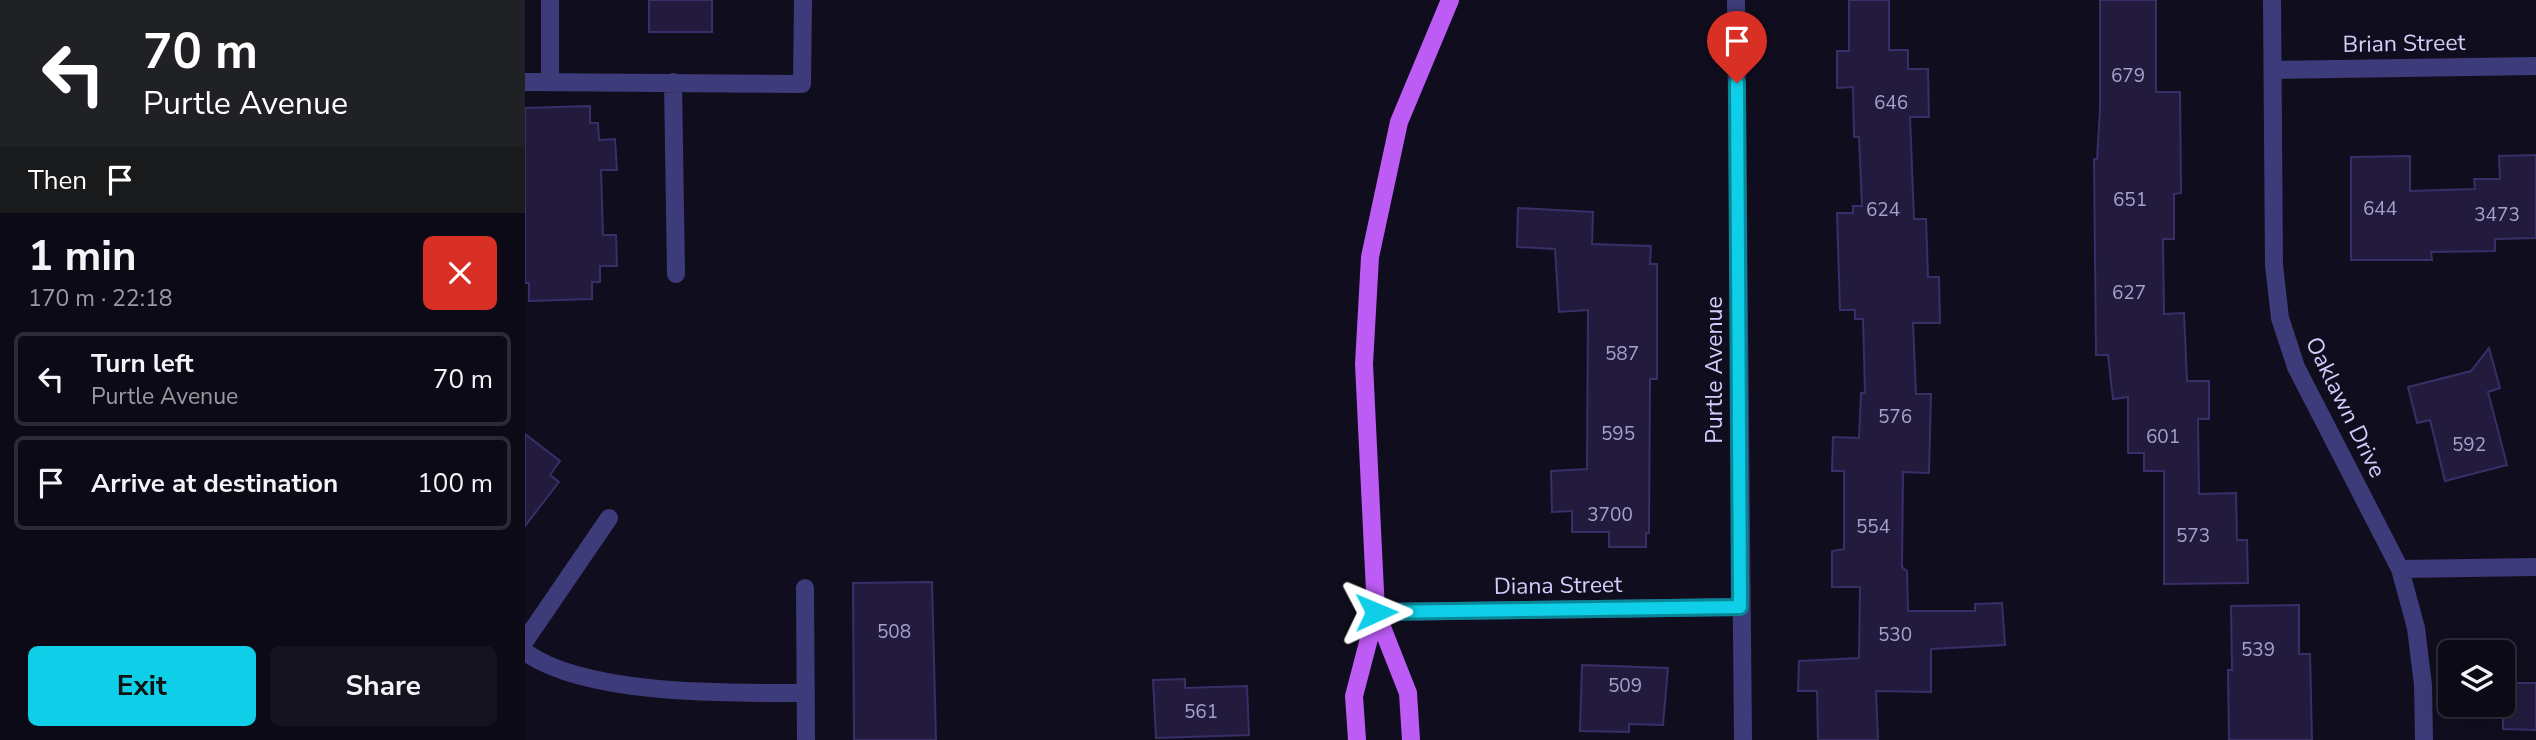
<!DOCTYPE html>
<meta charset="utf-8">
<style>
body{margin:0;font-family:"Nunito Sans",sans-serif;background:#15131f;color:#f1f3f6;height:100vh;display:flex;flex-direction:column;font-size:26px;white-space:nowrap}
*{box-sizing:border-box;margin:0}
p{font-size:23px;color:#9a9aa1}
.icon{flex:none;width:38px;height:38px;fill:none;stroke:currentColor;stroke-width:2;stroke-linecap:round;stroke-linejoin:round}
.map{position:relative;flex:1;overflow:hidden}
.side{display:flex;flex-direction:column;background:#0c0a16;width:525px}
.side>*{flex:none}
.banner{background:#202124;color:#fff;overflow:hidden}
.controls{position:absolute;left:1913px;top:640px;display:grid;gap:14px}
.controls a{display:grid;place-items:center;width:77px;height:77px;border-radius:10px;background:#0c0a16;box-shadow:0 7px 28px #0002,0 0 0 2px #2c2b35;font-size:35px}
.pin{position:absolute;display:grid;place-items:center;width:60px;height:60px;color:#fff;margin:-72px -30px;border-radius:50% 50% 50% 0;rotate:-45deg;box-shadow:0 0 7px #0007}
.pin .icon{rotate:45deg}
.me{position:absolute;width:77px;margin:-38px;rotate:89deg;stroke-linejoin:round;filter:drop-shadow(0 0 5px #0008)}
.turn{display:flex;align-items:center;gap:24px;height:147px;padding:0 28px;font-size:32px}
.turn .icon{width:91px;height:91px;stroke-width:2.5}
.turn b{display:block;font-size:49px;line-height:60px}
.then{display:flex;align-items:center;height:66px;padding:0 28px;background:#0003;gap:14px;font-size:26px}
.round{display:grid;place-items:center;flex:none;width:74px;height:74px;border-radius:10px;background:#15131f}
.headline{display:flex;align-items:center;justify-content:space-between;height:119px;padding:0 28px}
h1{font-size:42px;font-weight:700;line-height:52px}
.primary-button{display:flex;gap:14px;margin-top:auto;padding:14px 28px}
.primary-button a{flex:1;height:80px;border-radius:10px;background:#0ecfe7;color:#111;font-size:28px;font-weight:700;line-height:80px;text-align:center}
.primary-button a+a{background:#15131f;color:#f1f3f6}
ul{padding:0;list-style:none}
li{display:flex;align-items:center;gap:21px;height:94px;margin:0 14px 10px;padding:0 14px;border:4px solid #2c2b35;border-radius:10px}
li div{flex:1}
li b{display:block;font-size:26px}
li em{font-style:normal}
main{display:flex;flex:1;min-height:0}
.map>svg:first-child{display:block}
.building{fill:#221b3e;stroke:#3a2e68;stroke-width:2}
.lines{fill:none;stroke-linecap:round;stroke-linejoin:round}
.minor{stroke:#3e3b7a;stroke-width:18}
.major{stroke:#bd5bf5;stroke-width:18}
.route-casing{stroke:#098796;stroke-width:18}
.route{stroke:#0ecfe7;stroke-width:12}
.labels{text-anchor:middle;stroke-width:5;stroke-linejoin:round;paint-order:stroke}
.number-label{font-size:19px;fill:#a7a0cc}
.street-label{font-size:23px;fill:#d3cdfc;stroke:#100d1e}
</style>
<main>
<section class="side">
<div class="banner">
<div class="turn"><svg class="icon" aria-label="left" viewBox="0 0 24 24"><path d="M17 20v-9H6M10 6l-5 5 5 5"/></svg><div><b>70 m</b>Purtle Avenue</div></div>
<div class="then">Then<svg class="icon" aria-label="arrive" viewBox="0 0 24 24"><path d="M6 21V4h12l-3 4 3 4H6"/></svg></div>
</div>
<div class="headline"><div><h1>1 min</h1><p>170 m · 22:18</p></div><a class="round" style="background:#d93025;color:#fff"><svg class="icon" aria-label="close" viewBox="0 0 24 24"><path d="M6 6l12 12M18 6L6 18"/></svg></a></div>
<ul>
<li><svg class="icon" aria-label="left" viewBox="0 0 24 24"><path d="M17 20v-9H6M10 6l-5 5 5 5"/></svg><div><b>Turn left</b><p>Purtle Avenue</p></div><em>70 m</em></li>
<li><svg class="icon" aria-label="arrive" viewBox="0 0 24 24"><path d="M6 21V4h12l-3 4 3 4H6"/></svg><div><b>Arrive at destination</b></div><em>100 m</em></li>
</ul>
<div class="primary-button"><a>Exit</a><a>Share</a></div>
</section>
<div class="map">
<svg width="2011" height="740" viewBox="0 0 2011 740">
<rect width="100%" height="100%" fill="#100d1e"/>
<!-- building -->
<path class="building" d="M 124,0 L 187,0 L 187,32 L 124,32 Z
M 1324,0 L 1364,0 L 1364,50 L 1383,50 L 1383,69 L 1403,69 L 1404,117 L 1385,117 L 1389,219 L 1401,219 L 1403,277 L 1414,277 L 1415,323 L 1388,323 L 1391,394 L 1406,394 L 1404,473 L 1378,472 L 1377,567 L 1382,571 L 1383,611 L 1450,611 L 1450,604 L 1477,603 L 1480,645 L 1406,649 L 1406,692 L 1351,691 L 1353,740 L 1293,740 L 1292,691 L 1273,691 L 1274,661 L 1334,658 L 1335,587 L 1307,587 L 1307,551 L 1319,549 L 1319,471 L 1307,471 L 1308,437 L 1334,438 L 1336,393 L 1340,393 L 1338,319 L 1330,319 L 1330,310 L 1315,310 L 1312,213 L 1328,213 L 1328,206 L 1337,206 L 1334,137 L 1329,137 L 1328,87 L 1312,88 L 1312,51 L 1324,51 Z
M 1575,0 L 1631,0 L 1631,92 L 1655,92 L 1656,193 L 1649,194 L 1649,239 L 1638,239 L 1639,314 L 1659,313 L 1662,381 L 1684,381 L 1684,419 L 1673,419 L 1674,494 L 1711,493 L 1712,540 L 1722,540 L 1723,583 L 1639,584 L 1639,471 L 1619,471 L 1619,453 L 1603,453 L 1603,397 L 1588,399 L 1583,355 L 1571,355 L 1569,159 L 1572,159 L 1575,110 Z
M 65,106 L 65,123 L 73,123 L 74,140 L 90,139 L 92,170 L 76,170 L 78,235 L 91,235 L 92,266 L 75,266 L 75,282 L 67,282 L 67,299 L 4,301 L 4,283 L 0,283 L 0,108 Z
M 2011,155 L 2011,238 L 1970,239 L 1970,251 L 1906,252 L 1907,260 L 1826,260 L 1826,157 L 1885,156 L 1885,191 L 1950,189 L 1949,179 L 1975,179 L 1974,156 Z
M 993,208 L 1068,212 L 1067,244 L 1126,246 L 1125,264 L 1132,264 L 1132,379 L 1125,379 L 1124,533 L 1121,533 L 1121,547 L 1084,547 L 1084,532 L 1047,532 L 1047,511 L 1027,512 L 1026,471 L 1062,469 L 1063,310 L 1034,312 L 1030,249 L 992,247 Z
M 1964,348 L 1975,388 L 1963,392 L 1982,465 L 1920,481 L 1905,420 L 1892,423 L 1883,387 L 1946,371 Z
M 0,434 L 35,461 L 25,475 L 34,482 L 0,526 Z
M 407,582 L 411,740 L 329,740 L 328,583 Z
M 1774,605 L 1774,654 L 1785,654 L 1787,740 L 1704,740 L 1703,670 L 1707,670 L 1706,606 Z
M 1057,665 L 1143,668 L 1138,725 L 1104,724 L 1104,732 L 1055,731 Z
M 660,679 L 660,688 L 722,686 L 724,735 L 631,738 L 628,680 Z
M 1978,683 L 2011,683 L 2011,730 L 1978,729 Z"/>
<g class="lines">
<!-- minor -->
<path class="minor" d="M 1211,0 L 1218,740
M 1747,0 L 1749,265 L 1755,318 L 1771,367 L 1875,569 L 1891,628 L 1898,685 L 1899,740
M 1748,70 L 2011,66
M 25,81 L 25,0
M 0,82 L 277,84 L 278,0
M 148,82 L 151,274
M 1875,569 L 2011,567
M 280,588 L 281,740
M 851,612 L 1215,607
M 0,641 L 84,518
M 0,652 C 61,696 205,693 281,693"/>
<!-- major -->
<path class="major" d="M 851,612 L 883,693 L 886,740
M 832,740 L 829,696 L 851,612 L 839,364 L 845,257 L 874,122 L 925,0"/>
</g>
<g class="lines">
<!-- route casing -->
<g class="route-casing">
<path id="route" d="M 851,612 L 1215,607 L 1212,83"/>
</g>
<!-- route -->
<use href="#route" class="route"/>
</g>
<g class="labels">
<!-- number labels -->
<g class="number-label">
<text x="1603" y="82">679</text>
<text x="1366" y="109">646</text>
<text x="1605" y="206">651</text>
<text x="1855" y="215">644</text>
<text x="1358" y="216">624</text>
<text x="1972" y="221">3473</text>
<text x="1604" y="299">627</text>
<text x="1097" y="360">587</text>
<text x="1370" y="423">576</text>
<text x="1093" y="440">595</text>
<text x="1638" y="443">601</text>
<text x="1944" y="451">592</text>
<text x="1085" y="521">3700</text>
<text x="1348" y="533">554</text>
<text x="1668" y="542">573</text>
<text x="369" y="638">508</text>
<text x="1370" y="641">530</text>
<text x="1733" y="656">539</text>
<text x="1100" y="692">509</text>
<text x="676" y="718">561</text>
</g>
<!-- street labels -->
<g class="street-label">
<text transform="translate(1879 43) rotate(-1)" y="8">Brian Street</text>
<text transform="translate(1189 370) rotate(-90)" y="8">Purtle Avenue</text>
<text transform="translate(1821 407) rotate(64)" y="8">Oaklawn Drive</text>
<text transform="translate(1033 585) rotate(-1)" y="8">Diana Street</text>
</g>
</g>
</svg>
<div class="controls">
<a><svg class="icon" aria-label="layers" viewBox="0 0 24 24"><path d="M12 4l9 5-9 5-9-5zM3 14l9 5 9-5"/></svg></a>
</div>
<div class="pin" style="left:1212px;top:83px;background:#d93025"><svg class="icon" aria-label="arrive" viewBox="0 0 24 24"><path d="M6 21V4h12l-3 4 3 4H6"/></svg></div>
<svg class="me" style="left:851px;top:612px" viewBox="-20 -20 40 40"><path d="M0-17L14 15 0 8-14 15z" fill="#0ecfe7" stroke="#fff" stroke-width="4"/></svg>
</div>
</main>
